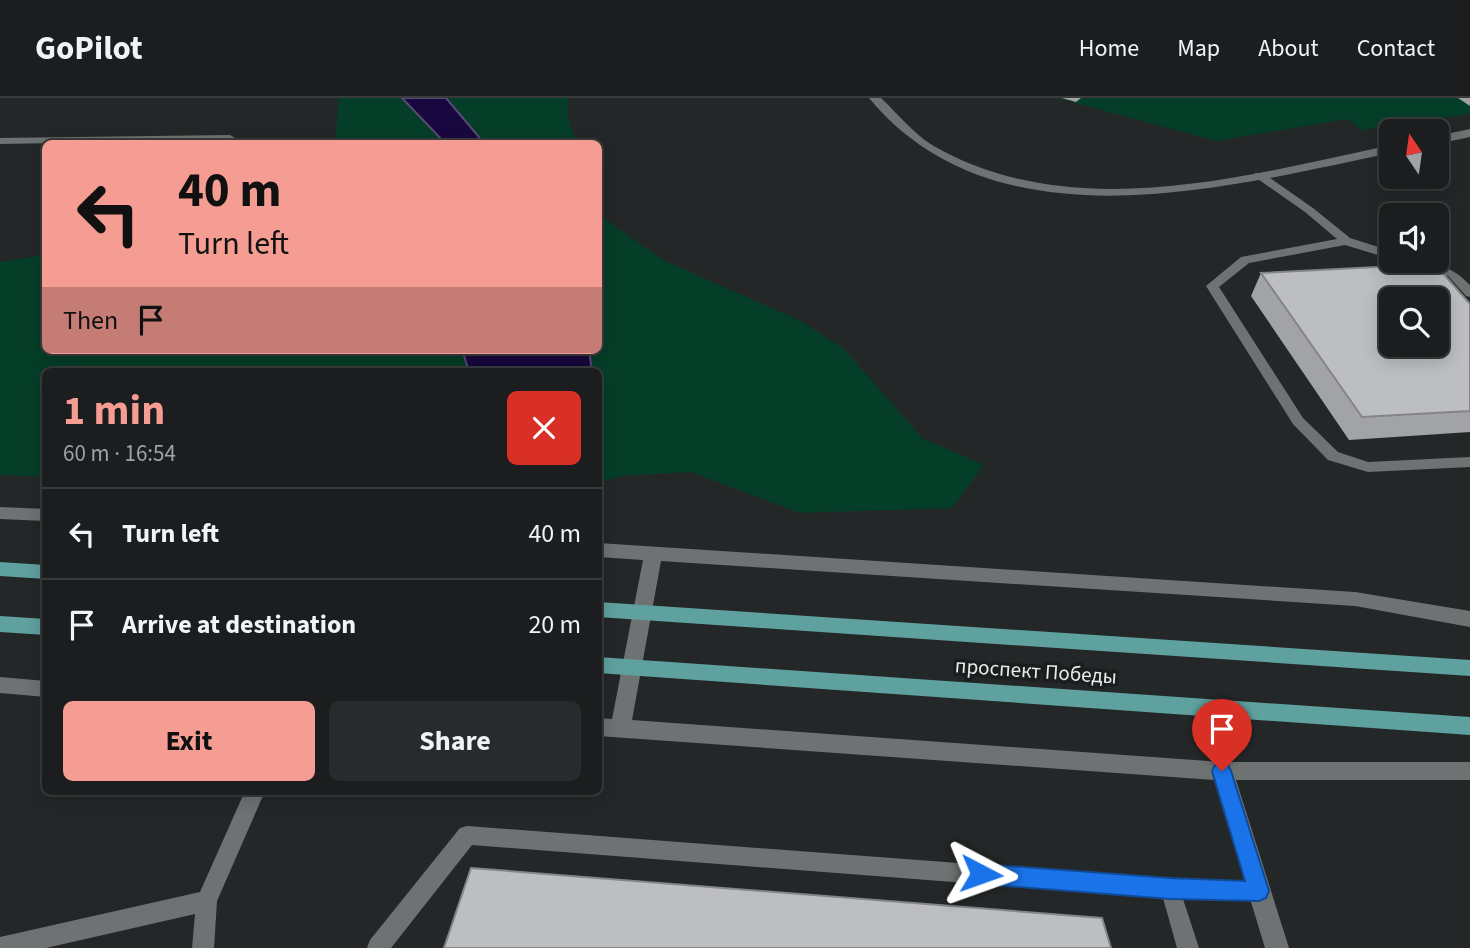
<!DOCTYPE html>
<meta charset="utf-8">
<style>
body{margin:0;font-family:"Source Sans 3",sans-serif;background:#282a2b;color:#f1f3f6;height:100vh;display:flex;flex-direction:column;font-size:26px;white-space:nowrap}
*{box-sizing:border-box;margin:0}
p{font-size:23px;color:#a0a2a4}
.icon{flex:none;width:38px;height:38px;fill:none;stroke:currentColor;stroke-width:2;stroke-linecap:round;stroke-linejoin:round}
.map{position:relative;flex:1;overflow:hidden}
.panel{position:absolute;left:42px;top:270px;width:560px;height:427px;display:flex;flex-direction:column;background:#1b1d1e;border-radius:10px;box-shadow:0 4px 18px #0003,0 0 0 2px #393b3c}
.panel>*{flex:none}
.hud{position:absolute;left:42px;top:42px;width:560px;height:214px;border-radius:10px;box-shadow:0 4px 18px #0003,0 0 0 2px #393b3c;background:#f59c93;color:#111;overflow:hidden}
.needle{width:46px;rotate:347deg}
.fabs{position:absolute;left:1379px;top:21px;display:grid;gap:14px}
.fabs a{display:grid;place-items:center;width:70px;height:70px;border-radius:10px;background:#1b1d1e;box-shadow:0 4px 18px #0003,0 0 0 2px #393b3c;font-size:35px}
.pin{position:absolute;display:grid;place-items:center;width:60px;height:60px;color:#fff;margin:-72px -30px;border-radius:50% 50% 50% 0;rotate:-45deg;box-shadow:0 0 7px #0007}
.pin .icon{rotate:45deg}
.me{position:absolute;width:77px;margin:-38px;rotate:94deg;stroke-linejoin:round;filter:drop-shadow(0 0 5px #0008)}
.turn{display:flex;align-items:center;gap:24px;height:147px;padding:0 21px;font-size:32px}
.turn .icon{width:91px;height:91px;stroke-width:2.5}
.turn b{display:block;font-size:49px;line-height:60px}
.then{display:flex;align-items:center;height:66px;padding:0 21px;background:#0003;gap:14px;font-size:26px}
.round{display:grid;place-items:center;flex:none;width:74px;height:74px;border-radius:10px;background:#282a2b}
.overview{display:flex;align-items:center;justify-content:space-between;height:119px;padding:0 21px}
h1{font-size:42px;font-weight:700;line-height:52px;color:#f59c93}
.button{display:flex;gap:14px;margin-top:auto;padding:14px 21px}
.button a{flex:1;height:80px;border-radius:10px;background:#f59c93;color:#111;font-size:28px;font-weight:700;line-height:80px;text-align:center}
.button a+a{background:#282a2b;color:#f1f3f6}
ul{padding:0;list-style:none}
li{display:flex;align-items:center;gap:21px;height:91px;padding:0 21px;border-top:2px solid #393b3c}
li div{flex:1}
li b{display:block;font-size:26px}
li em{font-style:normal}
header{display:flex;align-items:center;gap:42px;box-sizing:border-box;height:98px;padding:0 35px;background:#1b1d1e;border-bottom:2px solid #393b3c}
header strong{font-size:33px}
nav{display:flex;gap:38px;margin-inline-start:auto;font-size:24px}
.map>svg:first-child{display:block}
.green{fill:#053e28}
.water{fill:#19073f;stroke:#574b73;stroke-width:2}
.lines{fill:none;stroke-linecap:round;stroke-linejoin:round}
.lane{fill:#6f7273;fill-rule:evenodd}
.street{fill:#6f7273;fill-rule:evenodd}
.secondary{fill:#6f7273;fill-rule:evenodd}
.primary{fill:#5fa19f;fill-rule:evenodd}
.wall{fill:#a2a3a6}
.building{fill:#bcbec1;stroke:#848587;stroke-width:2;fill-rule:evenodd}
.route{fill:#1a73e8;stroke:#114b97;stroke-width:2}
.labels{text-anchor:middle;stroke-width:7;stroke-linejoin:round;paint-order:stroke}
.street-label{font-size:21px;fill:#e8eaeb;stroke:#1b1d1e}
</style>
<header>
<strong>GoPilot</strong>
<nav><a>Home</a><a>Map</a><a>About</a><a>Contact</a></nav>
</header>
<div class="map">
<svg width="1470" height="850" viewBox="0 0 1470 850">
<rect width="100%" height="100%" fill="#242728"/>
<!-- green -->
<path class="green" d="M 339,0 L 403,0 L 445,45 L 335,46 Z
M 445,0 L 568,0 L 568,18 L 576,45 L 482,45 Z
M 1057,0 L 1470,0 L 1470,16 L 1362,32 L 1347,21 L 1216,43 Z
M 599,117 L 663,162 L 801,223 L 844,251 L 922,340 L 984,367 L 952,410 L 800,415 L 691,374 L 621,378 L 599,385 L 598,273 L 592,273 L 589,252 L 598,252 Z
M 45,157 L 46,252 L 462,252 L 468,273 L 46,273 L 45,379 L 0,377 L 0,164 Z"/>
<!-- water -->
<path class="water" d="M 402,0 L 446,0 L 484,45 L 445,45 Z
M 462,252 L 589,252 L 592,273 L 469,273 Z"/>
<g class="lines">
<!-- lane -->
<path class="lane" d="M 230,37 L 235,40 L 234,42 L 0,46 L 0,40 Z
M 1255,75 L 1263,75 L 1313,110 L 1350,140 L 1391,153 L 1391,161 L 1345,147 L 1249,165 L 1219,189 L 1303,320 L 1338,354 L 1368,364 L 1470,359 L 1470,369 L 1368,374 L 1328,362 L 1293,326 L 1206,188 L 1241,159 L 1337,141 L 1305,114 L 1255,79 Z
M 1406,163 C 1433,162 1452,168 1470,187 L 1470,199 L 1466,198 L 1448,178 Z
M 245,693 L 265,693 L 217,803 L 214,850 L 192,850 L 195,816 L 46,850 L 0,850 L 0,839 L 200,794 Z
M 467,728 L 1170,781 L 1259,783 L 1266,786 L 1269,793 L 1266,800 L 1259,803 L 1183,801 L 1199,850 L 1177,850 L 1163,800 L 472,747 L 391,850 L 367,850 L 370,842 L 460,730 Z"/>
<!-- street -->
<path class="street" d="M 869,0 L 881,0 C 898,16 913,35 932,47 C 1071,128 1245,78 1391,47 L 1391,55 C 1225,89 996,153 869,0 Z
M 1470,31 L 1470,39 L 1437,46 L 1437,38 Z"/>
<!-- secondary -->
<path class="secondary" d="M 0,409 L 46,411 L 46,423 L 0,421 Z
M 598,445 L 1355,494 L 1470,513 L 1470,529 L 1355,508 L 661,463 L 632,622 L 1222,664 L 1470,664 L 1470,682 L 1236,682 L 1289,850 L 1265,850 L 1214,682 L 598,638 L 598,620 L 612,621 L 643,462 L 598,459 Z
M 0,579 L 46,583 L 46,599 L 0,595 Z"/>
<!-- primary -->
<path class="primary" d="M 0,464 L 46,467 L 46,481 L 0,478 Z
M 598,504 L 1470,562 L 1470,578 L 598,519 Z
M 0,518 L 46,521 L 46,537 L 0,534 Z
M 598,559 L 1470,619 L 1470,637 L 598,575 Z"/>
</g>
<!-- wall -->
<path class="wall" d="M 1062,0 L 1081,0 L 1076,4 Z
M 1458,0 L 1470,0 L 1470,8 Z
M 1261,175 L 1470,206 L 1470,334 L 1349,342 L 1251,198 Z"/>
<!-- building -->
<path class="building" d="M 1435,166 L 1470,206 L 1470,313 L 1362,319 L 1261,175 ZM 1391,201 L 1437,201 L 1437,247 L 1391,247 Z
M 471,770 L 1102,820 L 1111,850 L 444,850 Z"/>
<!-- route -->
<path class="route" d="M 1222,664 L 1228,667 L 1231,673 L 1269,793 L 1266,800 L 1259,803 L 1170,801 L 981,786 L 974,783 L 971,776 L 974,769 L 981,766 L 1170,780 L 1245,783 L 1212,673 L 1215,667 Z"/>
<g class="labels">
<!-- street labels -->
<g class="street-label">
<text transform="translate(1036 573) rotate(4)" y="7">проспект Победы</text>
</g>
</g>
</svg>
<div class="fabs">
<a><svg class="needle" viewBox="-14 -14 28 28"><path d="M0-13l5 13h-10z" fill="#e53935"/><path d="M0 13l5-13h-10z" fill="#a0a2a4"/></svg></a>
<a><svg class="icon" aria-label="sound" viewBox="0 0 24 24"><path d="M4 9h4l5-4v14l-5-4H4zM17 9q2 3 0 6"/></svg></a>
<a><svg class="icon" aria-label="search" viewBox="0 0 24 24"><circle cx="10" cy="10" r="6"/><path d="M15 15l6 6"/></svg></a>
</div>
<div class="pin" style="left:1222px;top:673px;background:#d93025"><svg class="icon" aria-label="arrive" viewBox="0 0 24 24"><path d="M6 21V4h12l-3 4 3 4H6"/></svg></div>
<svg class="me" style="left:981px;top:776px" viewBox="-20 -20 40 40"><path d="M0-17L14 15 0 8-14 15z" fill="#1a73e8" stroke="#fff" stroke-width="4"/></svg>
<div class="hud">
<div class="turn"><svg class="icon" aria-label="left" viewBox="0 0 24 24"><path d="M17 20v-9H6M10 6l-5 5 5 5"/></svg><div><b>40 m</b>Turn left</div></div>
<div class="then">Then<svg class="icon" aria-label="arrive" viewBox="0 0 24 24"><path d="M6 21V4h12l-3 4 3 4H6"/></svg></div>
</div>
<section class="panel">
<div class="overview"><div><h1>1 min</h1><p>60 m · 16:54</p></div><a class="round" style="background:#d93025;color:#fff"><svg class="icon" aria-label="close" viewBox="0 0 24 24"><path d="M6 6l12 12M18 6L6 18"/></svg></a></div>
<ul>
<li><svg class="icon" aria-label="left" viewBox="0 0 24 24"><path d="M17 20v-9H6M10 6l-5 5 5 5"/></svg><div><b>Turn left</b></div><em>40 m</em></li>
<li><svg class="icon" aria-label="arrive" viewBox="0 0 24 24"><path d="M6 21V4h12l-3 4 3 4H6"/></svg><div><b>Arrive at destination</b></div><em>20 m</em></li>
</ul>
<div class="button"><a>Exit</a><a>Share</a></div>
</section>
</div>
